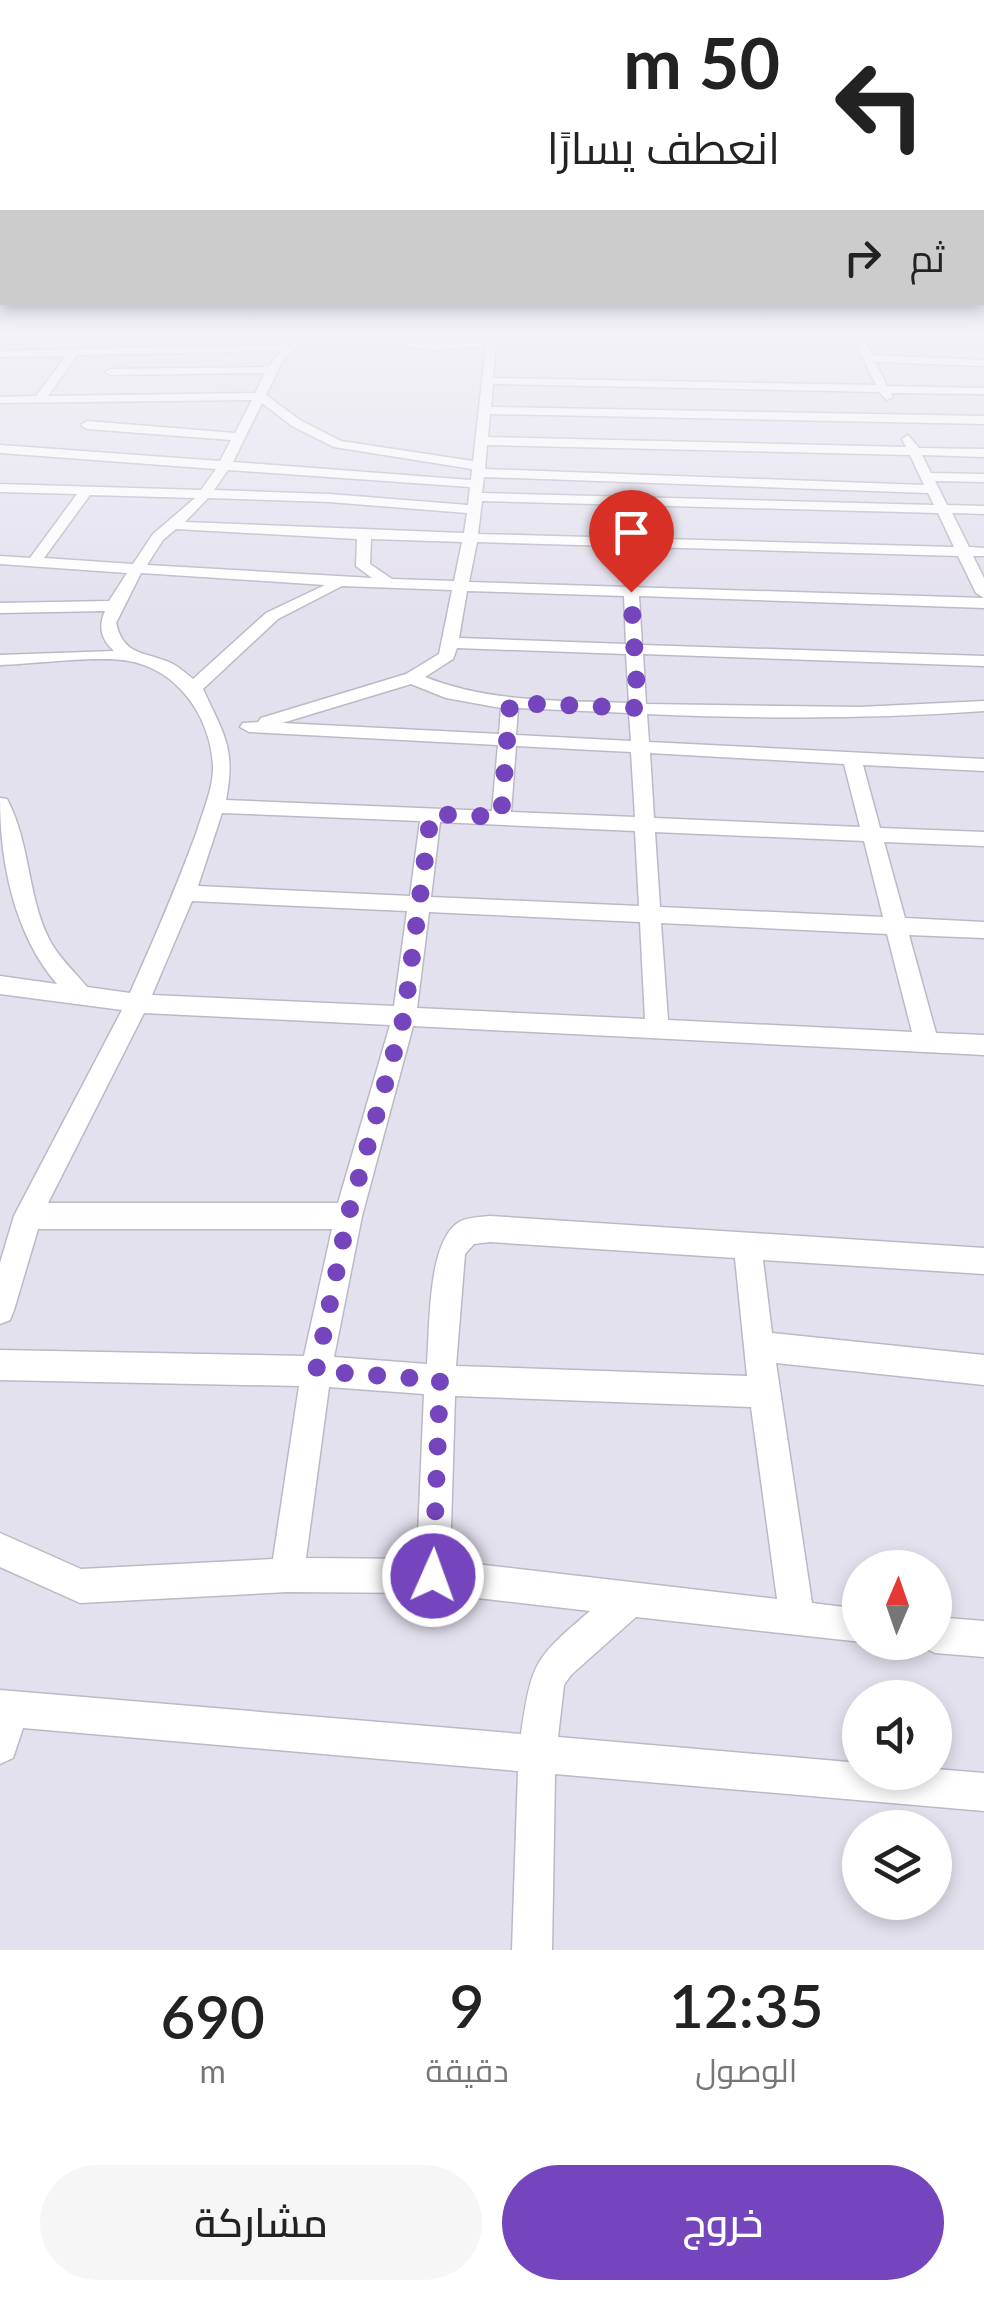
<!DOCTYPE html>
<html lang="ar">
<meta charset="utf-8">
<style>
body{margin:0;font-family:Lato,Cairo,sans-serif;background:#f6f6f6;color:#222;direction:rtl;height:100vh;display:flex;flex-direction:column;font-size:38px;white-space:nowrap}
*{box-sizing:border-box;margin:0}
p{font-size:32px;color:#767676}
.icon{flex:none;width:55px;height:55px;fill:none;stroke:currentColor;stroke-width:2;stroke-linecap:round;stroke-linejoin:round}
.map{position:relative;height:1950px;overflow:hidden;direction:ltr}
.sheet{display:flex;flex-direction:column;background:#fff;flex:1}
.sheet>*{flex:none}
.top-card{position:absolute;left:0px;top:0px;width:985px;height:305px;box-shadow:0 5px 15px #0003;direction:rtl;background:#fff;color:#222;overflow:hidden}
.needle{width:65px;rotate:2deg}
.tools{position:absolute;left:842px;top:1550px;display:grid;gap:20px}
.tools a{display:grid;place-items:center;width:110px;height:110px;border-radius:50%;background:#fff;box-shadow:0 5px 15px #0003;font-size:50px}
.pin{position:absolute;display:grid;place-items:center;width:85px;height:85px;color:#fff;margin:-102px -42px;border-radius:50% 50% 50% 0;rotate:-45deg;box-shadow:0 0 10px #0007}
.pin .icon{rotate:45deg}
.me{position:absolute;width:110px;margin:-55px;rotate:2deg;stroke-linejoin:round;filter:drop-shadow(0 0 8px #0008)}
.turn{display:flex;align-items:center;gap:35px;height:210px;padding:0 40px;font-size:45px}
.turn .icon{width:130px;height:130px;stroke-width:2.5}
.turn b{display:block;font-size:70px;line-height:85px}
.then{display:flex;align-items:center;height:95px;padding:0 40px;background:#0003;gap:20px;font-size:38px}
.eta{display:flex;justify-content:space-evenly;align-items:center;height:170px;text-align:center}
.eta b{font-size:60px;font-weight:600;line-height:70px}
.cta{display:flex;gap:20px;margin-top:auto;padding:20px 40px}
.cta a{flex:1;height:115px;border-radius:60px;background:#7445bd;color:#fff;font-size:40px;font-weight:600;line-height:115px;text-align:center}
.cta a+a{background:#f6f6f6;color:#222}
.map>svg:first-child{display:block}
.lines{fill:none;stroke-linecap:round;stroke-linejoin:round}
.minor-casing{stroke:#bcb9c6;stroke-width:3}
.minor{fill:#fff;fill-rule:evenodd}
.route{stroke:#7445bd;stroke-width:18;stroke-dasharray:0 32.4}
</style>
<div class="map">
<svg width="984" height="1950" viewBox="0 0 984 1950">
<rect width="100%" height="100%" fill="#e4e1ee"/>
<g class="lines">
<!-- minor casing -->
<g class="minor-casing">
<path id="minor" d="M 0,337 L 6,337 L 0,341 Z
M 297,337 L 309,337 L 283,360 L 266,395 L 300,420 L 341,441 L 473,461 L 486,346 L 433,350 L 343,337 L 433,344 L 487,337 L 567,337 L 496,345 L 493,378 L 876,385 L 853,337 L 863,337 L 872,355 L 984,360 L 984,366 L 875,362 L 887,386 L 984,388 L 984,394 L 891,393 L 893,397 L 887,400 L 879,392 L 493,384 L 491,407 L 984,416 L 984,424 L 490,414 L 488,437 L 906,447 L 902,439 L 908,435 L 919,448 L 984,449 L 984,457 L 922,455 L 931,473 L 984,474 L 984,482 L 935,481 L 947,505 L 984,506 L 984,514 L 952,513 L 969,547 L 984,548 L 984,556 L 973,556 L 984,578 L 984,598 L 976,593 L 958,556 L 477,542 L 469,582 L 984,598 L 984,608 L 639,596 L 642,645 L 984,656 L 984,666 L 643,654 L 646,704 L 860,707 L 984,701 L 984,711 C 872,719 760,719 647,714 L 649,742 L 984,759 L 984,771 L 863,765 L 880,828 L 984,832 L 984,846 L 884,842 L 905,918 L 984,922 L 984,938 L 909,935 L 936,1033 L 984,1035 L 984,1055 L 413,1026 L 362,1216 L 334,1357 L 427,1364 C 430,1328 427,1242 459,1222 C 468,1217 480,1217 490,1216 L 984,1248 L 984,1274 L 763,1260 L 772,1333 L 984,1355 L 984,1385 L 776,1363 L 812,1603 L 860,1609 L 862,1642 L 636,1617 L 571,1675 L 564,1685 L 558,1737 L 860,1763 L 860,1772 L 935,1772 L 935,1769 L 984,1773 L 984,1811 L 555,1774 L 552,1950 L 512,1950 L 518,1771 L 23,1728 L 13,1758 L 0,1764 L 0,1690 L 521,1734 C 532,1661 534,1659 590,1611 L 433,1593 L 287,1592 L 80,1603 L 0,1567 L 0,1533 L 81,1569 L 273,1559 L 299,1386 L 0,1380 L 0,1350 L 304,1356 L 332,1229 L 38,1229 L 14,1310 L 10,1320 L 0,1324 L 0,1263 L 14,1216 L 122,1010 L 0,994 L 0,976 L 57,984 C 14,934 0,862 0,798 L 7,799 C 30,842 27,893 48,937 C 57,956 74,971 87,987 L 130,993 C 154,939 177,886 197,831 C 203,811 214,786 213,765 C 210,716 178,670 129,661 C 99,655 33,664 0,665 L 0,655 L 114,651 C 101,639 98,627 105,611 L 0,613 L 0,603 L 109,601 L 127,573 L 0,564 L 0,556 L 30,558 L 77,494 L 0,492 L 0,484 L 201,490 L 216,469 L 0,453 L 0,445 L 220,461 L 231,440 L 87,429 L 81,425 L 87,421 L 235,433 L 252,400 L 0,403 L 0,397 L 36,396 L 66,356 L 0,357 L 0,351 L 289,344 ZM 281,351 L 268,367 L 111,369 L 105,372 L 111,375 L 265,373 L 255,393 L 48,396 L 77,355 ZM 262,403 L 292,426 L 334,447 L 472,469 L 471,480 L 233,462 ZM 487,445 L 910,455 L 924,485 L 485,469 ZM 228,470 L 470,487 L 468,505 L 329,494 L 214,490 ZM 484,477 L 928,493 L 934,505 L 482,493 ZM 90,495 L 195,498 L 153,534 L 133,564 L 44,558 ZM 208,498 L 329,502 L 467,513 L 464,533 L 185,522 ZM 482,501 L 938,513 L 954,547 L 478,534 ZM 176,529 L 357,539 L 356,566 L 372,578 L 147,565 L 163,540 ZM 371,539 L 462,542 L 454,581 L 392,579 L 370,564 ZM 141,573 L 325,585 L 266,613 L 193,679 C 187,674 180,668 173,664 C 147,651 124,658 116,623 ZM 342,586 L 452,590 L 439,654 L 406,674 L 261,718 L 258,722 L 243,723 L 240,727 L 249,732 L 498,745 L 492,811 L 226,800 C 236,748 224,735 203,689 L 278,619 ZM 467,591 L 624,596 L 626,644 L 459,638 ZM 457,648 L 626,654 L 629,703 C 560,700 490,703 425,677 L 453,659 ZM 411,684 L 446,698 L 501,708 L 499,734 L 282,723 ZM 518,708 L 629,713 L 631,741 L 516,735 ZM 516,746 L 631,752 L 635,817 L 511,812 ZM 650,753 L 844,764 L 860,827 L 654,818 ZM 222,813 L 420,821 L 410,896 L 198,886 ZM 440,822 L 635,831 L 639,906 L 431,897 ZM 655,832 L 864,841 L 883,917 L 660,907 ZM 192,901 L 407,911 L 394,1006 L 152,995 ZM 429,912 L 640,922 L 645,1019 L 417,1008 ZM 661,923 L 887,934 L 912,1032 L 668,1020 ZM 144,1013 L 390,1025 L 338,1203 L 48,1203 ZM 490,1242 L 735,1258 L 747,1376 L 456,1366 L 465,1254 L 474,1244 ZM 329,1387 L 424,1394 L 417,1559 L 306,1558 ZM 455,1396 L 751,1407 L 777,1599 L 450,1561 Z
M 898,337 L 984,338 L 984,344 L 903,340 Z
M 935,1617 L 984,1621 L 984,1657 L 935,1653 L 923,1647 L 921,1642 L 935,1642 Z"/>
</g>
<!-- minor -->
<use href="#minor" class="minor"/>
</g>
<!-- sky -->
<linearGradient id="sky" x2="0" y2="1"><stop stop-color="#7db4d6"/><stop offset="0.55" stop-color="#f3f2f7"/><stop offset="1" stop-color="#f3f2f7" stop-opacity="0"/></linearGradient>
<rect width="984" height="610" fill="url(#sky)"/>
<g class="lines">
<!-- route -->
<path class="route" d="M 433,1576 L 440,1380 L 316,1371 L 348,1216 L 404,1017 L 431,814 L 501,817 L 510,703 L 638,708 L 631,592"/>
</g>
</svg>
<div class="tools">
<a><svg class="needle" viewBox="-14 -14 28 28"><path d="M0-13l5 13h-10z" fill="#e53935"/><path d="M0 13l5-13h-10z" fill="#767676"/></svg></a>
<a><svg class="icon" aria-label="sound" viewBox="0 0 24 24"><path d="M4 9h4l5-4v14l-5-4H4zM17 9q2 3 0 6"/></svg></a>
<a><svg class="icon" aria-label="layers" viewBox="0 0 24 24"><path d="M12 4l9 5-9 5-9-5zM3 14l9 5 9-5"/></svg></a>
</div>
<div class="pin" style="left:631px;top:592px;background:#d93025"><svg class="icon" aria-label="arrive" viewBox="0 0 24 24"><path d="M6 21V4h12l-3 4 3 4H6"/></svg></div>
<svg class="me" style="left:433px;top:1576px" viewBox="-20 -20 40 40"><circle r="17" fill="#7445bd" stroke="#fff" stroke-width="3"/><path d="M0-11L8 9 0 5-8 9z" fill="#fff"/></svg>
<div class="top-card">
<div class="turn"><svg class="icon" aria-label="left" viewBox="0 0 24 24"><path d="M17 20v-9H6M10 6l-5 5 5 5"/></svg><div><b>50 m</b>انعطف يسارًا</div></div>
<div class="then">ثم<svg class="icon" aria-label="right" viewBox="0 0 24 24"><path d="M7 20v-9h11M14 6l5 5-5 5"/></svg></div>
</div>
</div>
<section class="sheet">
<div class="eta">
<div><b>12:35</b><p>الوصول</p></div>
<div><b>9</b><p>دقيقة</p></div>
<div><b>690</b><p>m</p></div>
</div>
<div class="cta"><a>خروج</a><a>مشاركة</a></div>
</section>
